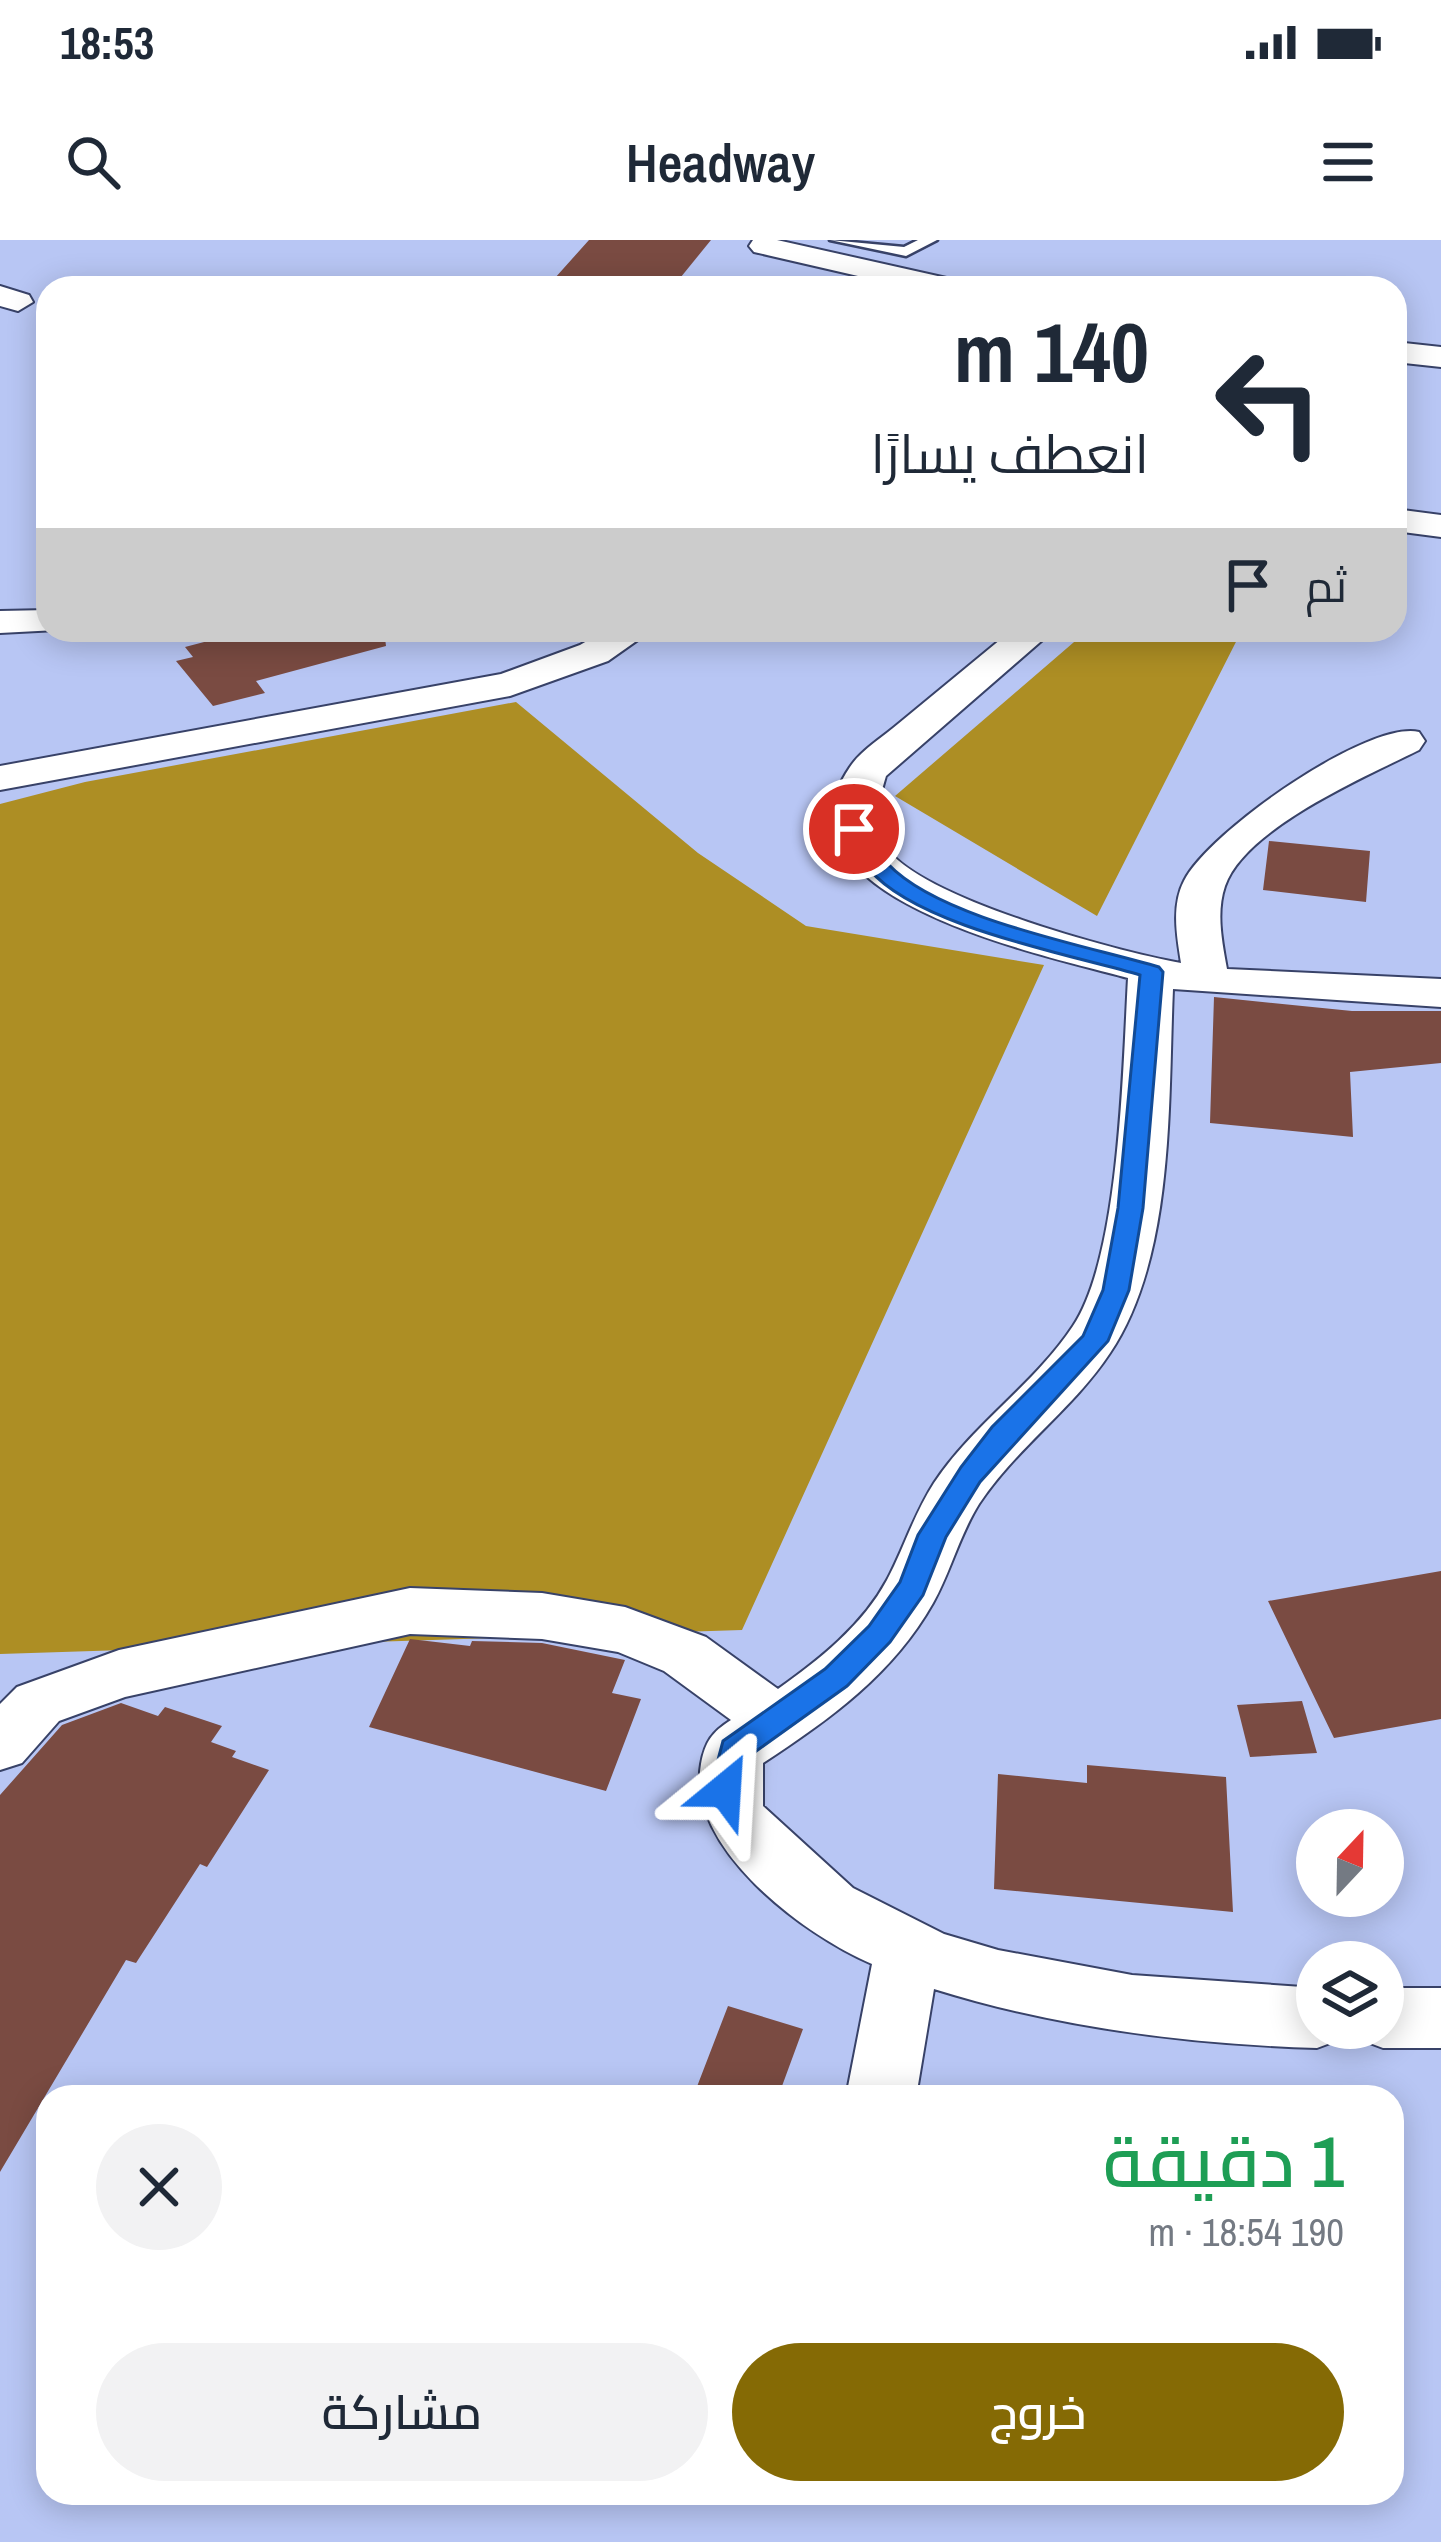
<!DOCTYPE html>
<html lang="ar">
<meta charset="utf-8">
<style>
body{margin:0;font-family:"Archivo Narrow",Cairo,sans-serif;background:#f2f2f3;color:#1f2937;direction:rtl;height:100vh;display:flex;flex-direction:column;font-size:45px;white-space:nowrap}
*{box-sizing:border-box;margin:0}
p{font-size:39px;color:#747a83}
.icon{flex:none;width:66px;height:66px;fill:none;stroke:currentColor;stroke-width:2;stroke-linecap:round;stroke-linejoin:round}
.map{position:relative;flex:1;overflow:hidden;direction:ltr}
.sheet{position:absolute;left:36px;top:1845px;width:1368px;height:420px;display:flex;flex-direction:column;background:#fff;border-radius:36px;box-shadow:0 6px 30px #0003;direction:rtl}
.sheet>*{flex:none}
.hud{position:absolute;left:36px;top:36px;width:1371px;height:366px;border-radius:36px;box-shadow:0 6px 30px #0003;direction:rtl;background:#fff;color:#1f2937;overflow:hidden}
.needle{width:78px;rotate:22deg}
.tools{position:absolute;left:1296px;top:1569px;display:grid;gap:24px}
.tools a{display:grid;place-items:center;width:108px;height:108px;border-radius:50%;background:#fff;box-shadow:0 6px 30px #0003;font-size:60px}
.pin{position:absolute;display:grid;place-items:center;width:102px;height:102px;color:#fff;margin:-51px;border:6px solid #fff;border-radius:50%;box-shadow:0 3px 12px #0007}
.me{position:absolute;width:132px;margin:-66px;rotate:27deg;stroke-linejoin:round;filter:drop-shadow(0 0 9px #0008)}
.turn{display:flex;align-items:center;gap:42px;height:252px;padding:0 60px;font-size:54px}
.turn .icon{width:156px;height:156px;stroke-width:2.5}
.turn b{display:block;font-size:84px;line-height:102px}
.then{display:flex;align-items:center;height:114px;padding:0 60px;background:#0003;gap:24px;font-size:45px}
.round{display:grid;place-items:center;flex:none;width:126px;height:126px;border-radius:63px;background:#f2f2f3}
.headline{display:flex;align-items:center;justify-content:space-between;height:204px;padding:0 60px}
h1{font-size:72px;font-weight:600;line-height:90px;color:#1e9e55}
.action{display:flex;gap:24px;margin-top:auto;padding:24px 60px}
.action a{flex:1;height:138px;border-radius:72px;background:#856a05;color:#fff;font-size:48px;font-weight:600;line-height:138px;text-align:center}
.action a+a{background:#f2f2f3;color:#1f2937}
.status{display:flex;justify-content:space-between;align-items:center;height:84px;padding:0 60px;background:#fff;direction:ltr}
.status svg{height:33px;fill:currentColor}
header{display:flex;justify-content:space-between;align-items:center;height:156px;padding:0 60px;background:#fff;font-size:54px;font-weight:600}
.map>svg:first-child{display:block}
.forest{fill:#ad8e24}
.building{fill:#7a4b42}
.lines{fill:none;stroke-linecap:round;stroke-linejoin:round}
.service-casing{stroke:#384268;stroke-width:5}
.minor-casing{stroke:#384268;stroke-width:4}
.service{fill:#fff;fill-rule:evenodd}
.minor{fill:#fff;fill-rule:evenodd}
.route{fill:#1a73e8;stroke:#114b97;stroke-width:3}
</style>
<div class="status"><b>18:53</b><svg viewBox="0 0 49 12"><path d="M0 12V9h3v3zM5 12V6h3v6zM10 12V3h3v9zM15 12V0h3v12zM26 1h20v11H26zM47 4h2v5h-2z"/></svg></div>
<header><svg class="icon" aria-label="menu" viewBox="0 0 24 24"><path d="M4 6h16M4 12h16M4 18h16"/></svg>Headway<svg class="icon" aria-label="search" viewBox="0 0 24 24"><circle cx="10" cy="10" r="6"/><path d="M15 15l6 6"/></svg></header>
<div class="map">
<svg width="1441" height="2302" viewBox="0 0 1441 2302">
<rect width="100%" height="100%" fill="#b8c6f4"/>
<!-- forest -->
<path class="forest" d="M 1088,390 L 1242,390 L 1097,676 L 895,556 Z
M 516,462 L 698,613 L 806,686 L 1044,725 L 742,1390 L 0,1414 L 0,564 L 85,542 Z"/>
<!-- building -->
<path class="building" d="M 589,0 L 711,0 L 672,48 L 546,48 Z
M 250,390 L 384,390 L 386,406 L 256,441 L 265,453 L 213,466 L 176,421 L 193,417 L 185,407 Z
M 1269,601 L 1370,611 L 1366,662 L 1263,650 Z
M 1214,757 L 1352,771 L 1441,771 L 1441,823 L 1350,832 L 1353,897 L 1210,883 Z
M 1441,1331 L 1441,1479 L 1334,1498 L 1268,1361 Z
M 410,1399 L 470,1406 L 472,1401 L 542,1403 L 625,1420 L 612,1453 L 641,1459 L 606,1551 L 369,1487 Z
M 1302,1461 L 1317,1513 L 1250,1517 L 1237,1465 Z
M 121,1463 L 158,1476 L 165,1467 L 222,1486 L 211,1502 L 236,1511 L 232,1517 L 269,1530 L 207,1627 L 200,1624 L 136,1723 L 126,1720 L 0,1932 L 0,1555 L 62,1485 Z
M 1087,1525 L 1226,1537 L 1233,1672 L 994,1649 L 998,1534 L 1087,1543 Z
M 728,1766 L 803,1789 L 778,1857 L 693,1857 Z"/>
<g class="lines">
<!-- service casing -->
<g class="service-casing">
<path id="service" d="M 830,0 L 904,7 L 918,0 L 937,0 L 906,16 Z"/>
</g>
<!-- minor casing -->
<g class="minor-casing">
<path id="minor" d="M 753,0 L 777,0 L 951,39 L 966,48 L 910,48 L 754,12 L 749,6 Z
M 0,46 L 29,55 L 33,62 L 18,71 L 0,66 Z
M 1395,102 L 1441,107 L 1441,127 L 1395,122 Z
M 1395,269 L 1441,275 L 1441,297 L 1395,291 Z
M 48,370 L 48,390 L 57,390 L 0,393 L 0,371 Z
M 606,390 L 652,390 L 608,421 L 510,456 L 0,550 L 0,526 L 501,434 L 580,405 Z
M 1012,390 L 1054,390 L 886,536 C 879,560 871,584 885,606 C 918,658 1118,712 1181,723 C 1177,697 1171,666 1184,641 C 1208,592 1368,480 1419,492 L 1425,501 L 1419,510 C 1367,536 1245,588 1225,646 C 1216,672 1222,702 1227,729 L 1441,739 L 1441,767 L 1173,749 C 1168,862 1175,1016 1110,1113 C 1073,1169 1016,1208 979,1264 C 959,1296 951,1331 933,1363 C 893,1434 829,1480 763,1523 L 763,1566 L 853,1648 L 944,1694 L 998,1710 L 1132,1735 L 1317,1748 L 1317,1788 L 1346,1788 L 1341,1799 L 1317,1808 C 1186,1804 1059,1788 934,1749 L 916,1857 L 846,1857 L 872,1724 C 804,1695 686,1607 701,1524 C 705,1502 712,1492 731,1480 L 664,1431 L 618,1412 L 542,1399 L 410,1394 L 125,1457 L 59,1481 L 22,1523 L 0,1530 L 0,1464 L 17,1447 L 119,1410 L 410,1348 L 542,1353 L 625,1367 L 706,1397 L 778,1449 C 819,1420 863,1385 887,1340 C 904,1308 914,1274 934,1243 C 973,1184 1034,1145 1073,1086 C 1120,1016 1123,825 1128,738 C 1052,717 760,658 850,527 C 861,510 883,497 898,484 C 936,453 974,421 1012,390 Z
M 1383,1748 L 1441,1748 L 1441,1808 L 1383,1808 L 1359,1799 L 1354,1788 L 1383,1788 Z"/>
</g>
<!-- service -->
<use href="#service" class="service"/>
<!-- minor -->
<use href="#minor" class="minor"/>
</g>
<!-- route -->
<path class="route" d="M 854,583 L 862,584 C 870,597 877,613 888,624 C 940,679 1085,705 1159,727 L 1163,732 L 1143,968 L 1129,1050 L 1108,1101 L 980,1242 L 946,1297 L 923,1355 L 890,1402 L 847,1446 L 748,1517 L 737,1559 L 725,1563 L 714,1559 L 710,1550 L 723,1501 L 825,1429 L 869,1386 L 900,1342 L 918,1295 L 961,1227 L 992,1187 L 1083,1096 L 1103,1050 L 1118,968 L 1140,735 C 1068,714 916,686 869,629 C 859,617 852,602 843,589 Z"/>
</svg>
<div class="tools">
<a><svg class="needle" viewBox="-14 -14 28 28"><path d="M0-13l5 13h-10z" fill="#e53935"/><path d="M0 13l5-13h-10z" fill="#747a83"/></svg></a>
<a><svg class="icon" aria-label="layers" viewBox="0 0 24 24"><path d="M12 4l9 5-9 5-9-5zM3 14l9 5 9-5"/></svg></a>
</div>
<div class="pin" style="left:854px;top:589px;background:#d93025"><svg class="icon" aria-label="arrive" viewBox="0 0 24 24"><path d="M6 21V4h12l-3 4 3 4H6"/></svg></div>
<svg class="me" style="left:725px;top:1550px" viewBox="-20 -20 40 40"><path d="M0-17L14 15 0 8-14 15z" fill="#1a73e8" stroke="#fff" stroke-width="4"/></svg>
<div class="hud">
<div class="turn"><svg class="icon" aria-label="left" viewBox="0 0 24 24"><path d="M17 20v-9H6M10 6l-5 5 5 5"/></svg><div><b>140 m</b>انعطف يسارًا</div></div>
<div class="then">ثم<svg class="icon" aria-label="arrive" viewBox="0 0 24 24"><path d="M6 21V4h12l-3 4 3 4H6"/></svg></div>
</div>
<section class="sheet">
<div class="headline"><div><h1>1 دقيقة</h1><p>190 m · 18:54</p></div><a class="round"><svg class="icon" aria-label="close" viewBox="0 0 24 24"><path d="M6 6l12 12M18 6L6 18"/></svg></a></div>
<div class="action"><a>خروج</a><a>مشاركة</a></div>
</section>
</div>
